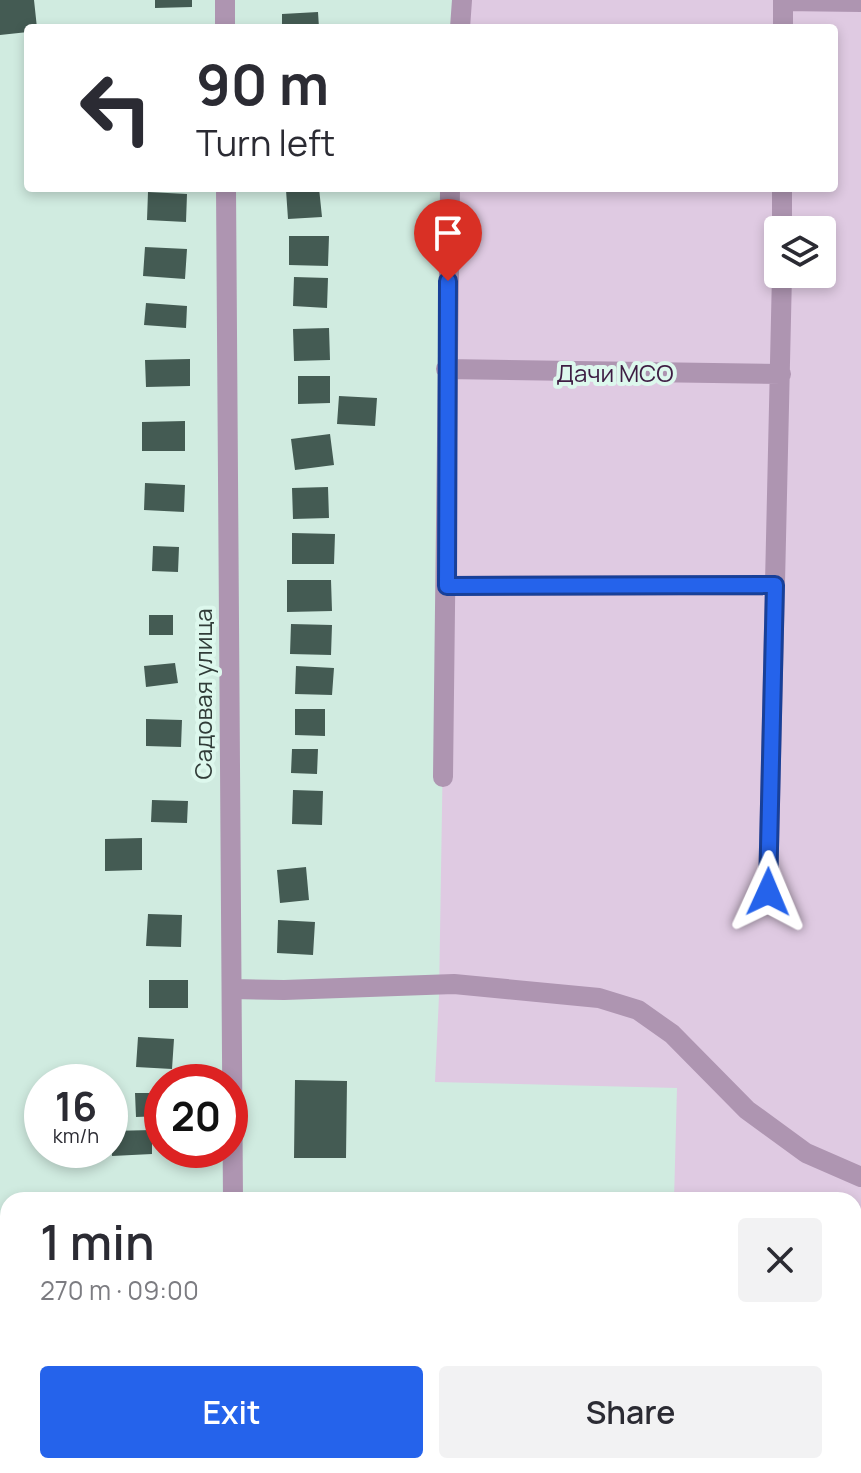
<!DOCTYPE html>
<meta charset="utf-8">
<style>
body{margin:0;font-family:Manrope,sans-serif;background:#f2f2f3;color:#2b2b33;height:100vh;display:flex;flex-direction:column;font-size:30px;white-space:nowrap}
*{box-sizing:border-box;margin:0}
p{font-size:26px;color:#7c7c81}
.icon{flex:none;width:44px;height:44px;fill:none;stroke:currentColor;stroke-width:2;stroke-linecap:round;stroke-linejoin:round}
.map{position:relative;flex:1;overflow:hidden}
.drawer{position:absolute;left:0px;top:1192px;width:862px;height:282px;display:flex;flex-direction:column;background:#fff;border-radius:24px 24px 0 0;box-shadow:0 4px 12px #0003}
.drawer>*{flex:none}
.hud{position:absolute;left:24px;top:24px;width:814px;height:168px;border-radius:8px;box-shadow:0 4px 12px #0003;background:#fff;color:#2b2b33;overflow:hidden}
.buttons{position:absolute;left:764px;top:216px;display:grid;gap:16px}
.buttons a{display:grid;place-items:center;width:72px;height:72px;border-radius:8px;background:#fff;box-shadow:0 4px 12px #0003;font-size:40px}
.speed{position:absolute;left:24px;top:1064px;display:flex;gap:16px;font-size:40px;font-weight:700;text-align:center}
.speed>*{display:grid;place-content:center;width:104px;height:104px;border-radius:50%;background:#fff;box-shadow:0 4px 12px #0003;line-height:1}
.speed small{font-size:20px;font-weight:400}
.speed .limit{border:12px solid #d22;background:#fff;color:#111}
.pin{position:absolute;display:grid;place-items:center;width:68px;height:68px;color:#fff;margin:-82px -34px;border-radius:50% 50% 50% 0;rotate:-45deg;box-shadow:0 0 8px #0007}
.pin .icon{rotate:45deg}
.me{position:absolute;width:88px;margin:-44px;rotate:1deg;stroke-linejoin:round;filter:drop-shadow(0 0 6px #0008)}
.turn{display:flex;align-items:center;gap:28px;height:168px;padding:0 40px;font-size:36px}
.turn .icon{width:104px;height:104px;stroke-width:2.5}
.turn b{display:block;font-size:56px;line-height:68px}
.round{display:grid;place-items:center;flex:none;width:84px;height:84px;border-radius:8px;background:#f2f2f3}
.overview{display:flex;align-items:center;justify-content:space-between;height:136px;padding:0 40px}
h1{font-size:48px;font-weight:600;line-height:60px}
.action{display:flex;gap:16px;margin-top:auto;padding:16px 40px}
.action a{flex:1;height:92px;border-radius:8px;background:#2563eb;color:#fff;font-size:32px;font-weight:600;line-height:92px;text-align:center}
.action a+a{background:#f2f2f3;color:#2b2b33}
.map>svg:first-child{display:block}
.green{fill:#dfcae2;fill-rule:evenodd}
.water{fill:#96beaf}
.building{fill:#445b53}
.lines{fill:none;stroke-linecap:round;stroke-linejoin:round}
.minor{stroke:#ae95b1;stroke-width:20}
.route-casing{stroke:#184099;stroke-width:20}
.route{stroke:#2563eb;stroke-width:14}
.labels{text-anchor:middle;stroke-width:8;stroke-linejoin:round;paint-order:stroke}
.park-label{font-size:24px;fill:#3e1d43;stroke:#ddf8ed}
.street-label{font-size:24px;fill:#313c38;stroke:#ddf8ed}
</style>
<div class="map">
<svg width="861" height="1473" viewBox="0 0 861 1473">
<rect width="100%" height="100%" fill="#d0ebe0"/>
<!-- green -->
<path class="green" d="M 467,0 L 861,0 L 861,1377 L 854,1376 L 854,1200 L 674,1200 L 677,1088 L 435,1082 L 439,996 L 452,188 L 834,188 L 834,28 L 463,28 ZM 778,230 L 822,230 L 822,274 L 778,274 Z"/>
<!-- water -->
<path class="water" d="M 854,1442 L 861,1442 L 861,1473 L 95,1473 L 145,1467 L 229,1470 L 250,1466 L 854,1466 Z"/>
<!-- building -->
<path class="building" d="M 0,0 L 34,0 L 37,28 L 28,28 L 28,32 L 0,35 Z
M 155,0 L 192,0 L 192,7 L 155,8 Z
M 318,12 L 319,28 L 282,28 L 282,14 Z
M 319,188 L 322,217 L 288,219 L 286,190 Z
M 148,192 L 187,194 L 186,222 L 147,220 Z
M 289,236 L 329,236 L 328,266 L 289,265 Z
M 145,247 L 187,249 L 185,279 L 143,276 Z
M 294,277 L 328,278 L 327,308 L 293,306 Z
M 146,303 L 187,306 L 186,328 L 144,325 Z
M 329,328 L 330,360 L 294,361 L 293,329 Z
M 190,359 L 190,386 L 146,387 L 145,360 Z
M 298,376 L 330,376 L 330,403 L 298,404 Z
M 339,396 L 377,398 L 375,426 L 337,424 Z
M 185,421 L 185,451 L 142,451 L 142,422 Z
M 330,434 L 334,465 L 295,470 L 291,439 Z
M 145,483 L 185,485 L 184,512 L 144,510 Z
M 328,487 L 329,518 L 293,519 L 292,488 Z
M 292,533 L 335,534 L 334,564 L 292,564 Z
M 153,546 L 179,547 L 178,572 L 152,571 Z
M 287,580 L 331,580 L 332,611 L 287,612 Z
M 149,615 L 173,615 L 173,635 L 149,635 Z
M 291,624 L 332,625 L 331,655 L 290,654 Z
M 175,663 L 178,683 L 146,687 L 144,666 Z
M 296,666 L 334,668 L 332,695 L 295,694 Z
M 295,709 L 325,709 L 325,736 L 295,735 Z
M 146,719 L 182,720 L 181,747 L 146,746 Z
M 292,749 L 318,749 L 317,774 L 291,773 Z
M 293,790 L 323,791 L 322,825 L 292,824 Z
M 152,800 L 188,801 L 187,823 L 151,822 Z
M 142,838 L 142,870 L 105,871 L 105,839 Z
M 306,867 L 309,900 L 280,903 L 277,870 Z
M 148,914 L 182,915 L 181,947 L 146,946 Z
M 278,920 L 315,922 L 313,955 L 277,953 Z
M 149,980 L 188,980 L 188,1008 L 149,1008 Z
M 138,1037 L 174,1039 L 172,1069 L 136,1067 Z
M 295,1080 L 347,1081 L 346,1158 L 294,1158 Z
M 135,1093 L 162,1093 L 162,1116 L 136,1117 Z
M 152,1130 L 152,1154 L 112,1156 L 111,1131 Z"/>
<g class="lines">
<!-- minor -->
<path class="minor" d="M 225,0 L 225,28
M 783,1 L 861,2
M 460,28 L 462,0
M 783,28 L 783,0
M 226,188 L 233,1200
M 782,230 L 782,188
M 446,369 L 781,374
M 447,586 L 775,585
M 443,777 C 447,581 446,384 450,188
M 768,892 L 782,274
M 232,989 L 284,990 L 454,984 L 599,998 L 638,1010 L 672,1034 L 747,1110 L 806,1153 L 861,1177
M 0,1408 L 8,1409"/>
</g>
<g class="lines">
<!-- route casing -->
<g class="route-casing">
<path id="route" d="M 448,281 L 447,586 L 775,585 L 768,892"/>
</g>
<!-- route -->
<use href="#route" class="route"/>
</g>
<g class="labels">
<!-- park labels -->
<g class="park-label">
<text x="615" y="382">Дачи МСО</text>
</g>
<!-- street labels -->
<g class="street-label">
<text transform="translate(204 694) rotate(-90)" y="8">Садовая улица</text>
</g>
</g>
</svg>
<div class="buttons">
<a><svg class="icon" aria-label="layers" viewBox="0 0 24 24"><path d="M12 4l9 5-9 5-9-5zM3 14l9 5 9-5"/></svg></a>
</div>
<div class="speed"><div>16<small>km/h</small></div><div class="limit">20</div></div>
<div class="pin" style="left:448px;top:281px;background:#d93025"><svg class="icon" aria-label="arrive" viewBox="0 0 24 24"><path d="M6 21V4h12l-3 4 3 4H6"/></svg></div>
<svg class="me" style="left:768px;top:892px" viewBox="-20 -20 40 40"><path d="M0-17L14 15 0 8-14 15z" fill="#2563eb" stroke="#fff" stroke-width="4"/></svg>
<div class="hud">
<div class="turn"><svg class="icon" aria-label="left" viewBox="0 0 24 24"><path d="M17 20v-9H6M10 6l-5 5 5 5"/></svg><div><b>90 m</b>Turn left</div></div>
</div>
<section class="drawer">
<div class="overview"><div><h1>1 min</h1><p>270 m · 09:00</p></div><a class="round"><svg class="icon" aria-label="close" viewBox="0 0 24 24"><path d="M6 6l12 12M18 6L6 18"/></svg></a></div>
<div class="action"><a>Exit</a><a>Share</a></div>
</section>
</div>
